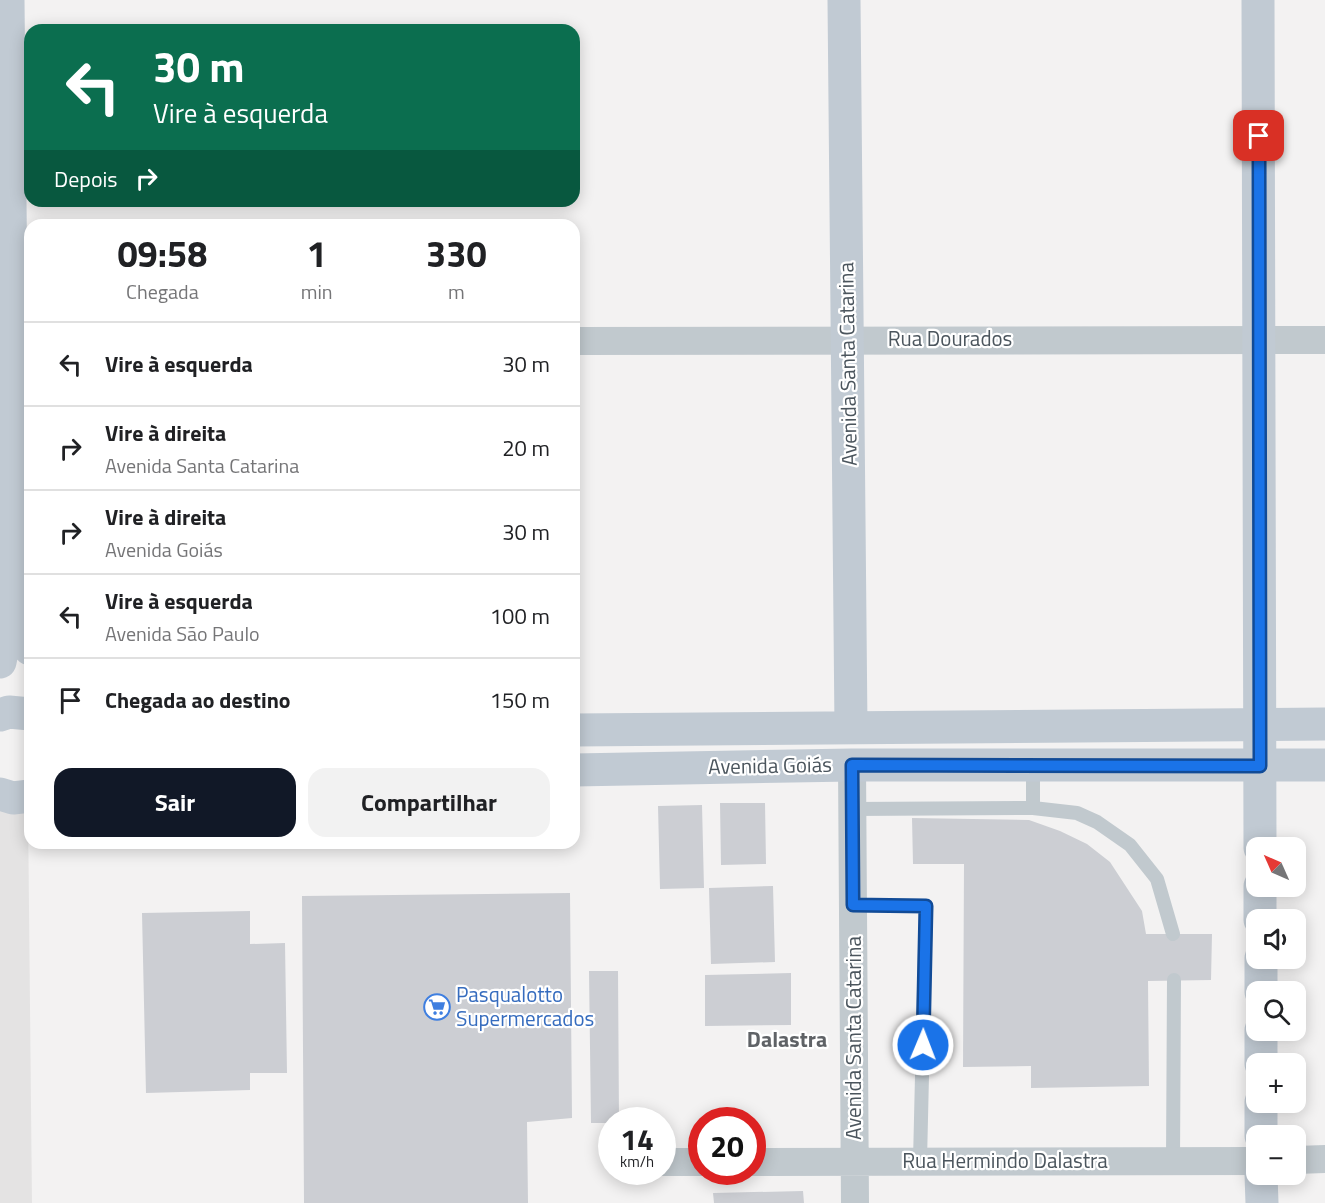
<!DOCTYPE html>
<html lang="pt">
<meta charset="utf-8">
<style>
body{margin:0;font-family:"Titillium Web",sans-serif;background:#f2f2f2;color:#202124;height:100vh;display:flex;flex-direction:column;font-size:22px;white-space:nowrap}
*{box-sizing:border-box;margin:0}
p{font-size:20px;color:#757577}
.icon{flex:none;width:33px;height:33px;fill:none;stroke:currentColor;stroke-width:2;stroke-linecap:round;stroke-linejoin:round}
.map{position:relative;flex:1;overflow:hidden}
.details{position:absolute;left:24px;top:219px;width:556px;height:630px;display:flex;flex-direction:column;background:#fff;border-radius:18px;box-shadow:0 3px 15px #0003}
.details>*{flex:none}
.guide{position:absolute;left:24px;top:24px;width:556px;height:183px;border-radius:18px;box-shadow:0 3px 15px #0003;background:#0b6e4f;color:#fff;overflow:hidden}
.needle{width:39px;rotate:315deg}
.buttons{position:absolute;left:1246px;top:837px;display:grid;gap:12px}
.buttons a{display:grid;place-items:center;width:60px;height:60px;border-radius:12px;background:#fff;box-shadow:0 3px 15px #0003;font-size:30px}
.speed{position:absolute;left:598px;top:1107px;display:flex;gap:12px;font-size:30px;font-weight:700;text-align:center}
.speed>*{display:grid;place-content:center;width:78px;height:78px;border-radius:50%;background:#fff;box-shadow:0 3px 15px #0003;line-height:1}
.speed small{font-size:15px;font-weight:400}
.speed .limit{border:9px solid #d22;background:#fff;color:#111}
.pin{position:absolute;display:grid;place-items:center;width:51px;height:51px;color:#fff;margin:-26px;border-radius:12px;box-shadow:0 3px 9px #0006}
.me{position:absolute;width:66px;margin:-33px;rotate:1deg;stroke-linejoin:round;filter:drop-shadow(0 0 4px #0008)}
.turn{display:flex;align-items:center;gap:21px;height:126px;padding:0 30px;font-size:27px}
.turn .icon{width:78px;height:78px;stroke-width:2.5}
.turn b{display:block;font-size:42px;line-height:51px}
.then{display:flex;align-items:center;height:57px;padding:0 30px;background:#0003;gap:12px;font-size:22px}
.eta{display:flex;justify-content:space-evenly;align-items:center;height:102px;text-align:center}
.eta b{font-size:36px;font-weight:700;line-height:42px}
.button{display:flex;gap:12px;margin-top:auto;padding:12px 30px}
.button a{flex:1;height:69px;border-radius:18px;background:#111827;color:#fff;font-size:24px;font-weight:700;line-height:69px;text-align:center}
.button a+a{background:#f2f2f2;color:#202124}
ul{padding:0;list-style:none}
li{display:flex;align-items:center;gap:18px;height:84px;padding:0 30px;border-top:2px solid #e0e0e0}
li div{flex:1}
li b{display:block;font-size:22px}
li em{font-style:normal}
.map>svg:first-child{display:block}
.education{fill:#e4e3e3}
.building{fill:#ccced3}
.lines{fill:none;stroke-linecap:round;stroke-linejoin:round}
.lane{stroke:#c1c9ce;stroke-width:14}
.street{stroke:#c1c9ce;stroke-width:28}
.secondary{stroke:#c1cad3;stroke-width:33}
.route-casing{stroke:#114b97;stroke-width:15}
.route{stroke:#1a73e8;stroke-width:10}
.labels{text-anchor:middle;stroke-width:4.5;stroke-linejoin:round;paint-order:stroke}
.street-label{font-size:21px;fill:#4b555d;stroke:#fff}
.shop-label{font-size:21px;fill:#366cbe;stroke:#fff;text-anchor:start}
.neighbourhood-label{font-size:22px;font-weight:bold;fill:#5f6266;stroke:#fff}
</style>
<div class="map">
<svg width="1325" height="1203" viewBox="0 0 1325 1203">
<rect width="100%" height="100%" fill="#f3f2f2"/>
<!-- education -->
<path class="education" d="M 0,809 L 28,809 L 32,1203 L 0,1203 Z"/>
<!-- building -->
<path class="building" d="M 720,803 L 765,803 L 766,864 L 721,865 Z
M 702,805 L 704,888 L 660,889 L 658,806 Z
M 912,818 L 1029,820 L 1060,831 L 1087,844 L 1110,862 L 1142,911 L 1146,934 L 1212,934 L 1211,980 L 1148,981 L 1149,1086 L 1031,1088 L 1031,1066 L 963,1067 L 964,864 L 913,864 Z
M 773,886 L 775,962 L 711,964 L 709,888 Z
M 570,893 L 572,1118 L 527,1122 L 528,1203 L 304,1203 L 302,896 Z
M 250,911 L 250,944 L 285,943 L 287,1073 L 250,1073 L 250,1090 L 146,1093 L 142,913 Z
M 589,971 L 618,971 L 619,1120 L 612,1120 L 612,1123 L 591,1123 Z
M 791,973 L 791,1025 L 705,1026 L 705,975 Z
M 803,1191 L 804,1203 L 714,1203 L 713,1193 Z"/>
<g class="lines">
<!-- lane -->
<path class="lane" d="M 1033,765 L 1033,808 L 1077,813 L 1097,822 L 1130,845 L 1157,879 L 1173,934
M 852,809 L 1033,808
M 853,905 L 926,906 L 920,1161
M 1173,1161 L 1174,980"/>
<!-- street -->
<path class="street" d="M 574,341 L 1325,340
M 852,765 L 855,1203
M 1296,1160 L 1325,1159
M 663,1162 L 702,1162
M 753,1162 L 1257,1161"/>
<!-- secondary -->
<path class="secondary" d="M 8,0 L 14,596 L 30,649
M 844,0 L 851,728
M 1258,0 L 1260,848
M 0,662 L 13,598
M 0,715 L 9,712 L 30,714
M 574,730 L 1325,724
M 574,770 L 852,765 L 1325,765
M 0,794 L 13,798 L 30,796
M 1260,886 L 1260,920
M 1261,958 L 1261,992
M 1261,1030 L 1261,1064
M 1261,1102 L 1261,1136
M 1261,1174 L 1262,1203"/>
</g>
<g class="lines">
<!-- route casing -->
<g class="route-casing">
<path id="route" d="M 923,1045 L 926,906 L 853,905 L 852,765 L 1260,766 L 1259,136"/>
</g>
<!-- route -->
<use href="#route" class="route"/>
</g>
<!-- icons -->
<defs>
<g id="supermarket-ring" transform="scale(1.35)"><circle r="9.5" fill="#fff" stroke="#3f7fe0" stroke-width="1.5"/><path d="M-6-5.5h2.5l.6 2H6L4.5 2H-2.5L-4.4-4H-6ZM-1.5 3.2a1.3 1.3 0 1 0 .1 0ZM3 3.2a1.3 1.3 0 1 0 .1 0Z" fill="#3f7fe0"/></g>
</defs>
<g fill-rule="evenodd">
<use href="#supermarket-ring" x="437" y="1007"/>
</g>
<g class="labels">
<!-- street labels -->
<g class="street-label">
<text x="950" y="346">Rua Dourados</text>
<text transform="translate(848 364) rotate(-91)" y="7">Avenida Santa Catarina</text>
<text transform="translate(770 766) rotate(-1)" y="7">Avenida Goiás</text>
<text transform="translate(854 1038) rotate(-90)" y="7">Avenida Santa Catarina</text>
<text x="1005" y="1168">Rua Hermindo Dalastra</text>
</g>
<!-- shop labels -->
<g class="shop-label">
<text x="456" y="1002">Pasqualotto<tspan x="456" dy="24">Supermercados</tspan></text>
</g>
<!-- neighbourhood labels -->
<g class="neighbourhood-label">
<text x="787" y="1047">Dalastra</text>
</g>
</g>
</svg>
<div class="buttons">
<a><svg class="needle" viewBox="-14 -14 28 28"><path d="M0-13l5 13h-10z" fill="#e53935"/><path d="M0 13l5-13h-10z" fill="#757577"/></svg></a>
<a><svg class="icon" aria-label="sound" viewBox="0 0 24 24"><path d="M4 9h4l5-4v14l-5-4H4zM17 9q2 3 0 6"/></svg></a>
<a><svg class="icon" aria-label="search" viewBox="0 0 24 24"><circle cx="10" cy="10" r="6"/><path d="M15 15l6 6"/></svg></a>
<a>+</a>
<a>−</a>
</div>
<div class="speed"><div>14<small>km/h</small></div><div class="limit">20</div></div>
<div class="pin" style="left:1259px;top:136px;background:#d93025"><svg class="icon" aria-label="arrive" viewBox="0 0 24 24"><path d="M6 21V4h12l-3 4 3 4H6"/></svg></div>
<svg class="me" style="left:923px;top:1045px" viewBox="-20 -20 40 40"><circle r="17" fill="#1a73e8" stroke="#fff" stroke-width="3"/><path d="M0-11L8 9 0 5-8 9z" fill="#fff"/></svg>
<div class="guide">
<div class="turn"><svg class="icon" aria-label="left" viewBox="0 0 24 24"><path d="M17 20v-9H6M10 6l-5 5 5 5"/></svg><div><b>30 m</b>Vire à esquerda</div></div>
<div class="then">Depois<svg class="icon" aria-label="right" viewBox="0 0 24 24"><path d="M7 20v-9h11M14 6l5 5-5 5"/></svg></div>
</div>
<section class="details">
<div class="eta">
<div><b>09:58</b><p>Chegada</p></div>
<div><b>1</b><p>min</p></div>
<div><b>330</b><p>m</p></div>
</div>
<ul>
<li><svg class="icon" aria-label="left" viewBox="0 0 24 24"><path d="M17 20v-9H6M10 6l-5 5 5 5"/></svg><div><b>Vire à esquerda</b></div><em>30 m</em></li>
<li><svg class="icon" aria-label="right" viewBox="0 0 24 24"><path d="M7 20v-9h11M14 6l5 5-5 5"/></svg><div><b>Vire à direita</b><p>Avenida Santa Catarina</p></div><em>20 m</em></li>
<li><svg class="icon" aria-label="right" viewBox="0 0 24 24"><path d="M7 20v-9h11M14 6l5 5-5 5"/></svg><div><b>Vire à direita</b><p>Avenida Goiás</p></div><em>30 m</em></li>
<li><svg class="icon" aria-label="left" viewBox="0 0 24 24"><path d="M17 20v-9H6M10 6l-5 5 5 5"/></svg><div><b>Vire à esquerda</b><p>Avenida São Paulo</p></div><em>100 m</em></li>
<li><svg class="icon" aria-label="arrive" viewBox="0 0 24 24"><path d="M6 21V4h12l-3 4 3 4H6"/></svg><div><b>Chegada ao destino</b></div><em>150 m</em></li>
</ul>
<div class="button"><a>Sair</a><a>Compartilhar</a></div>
</section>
</div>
